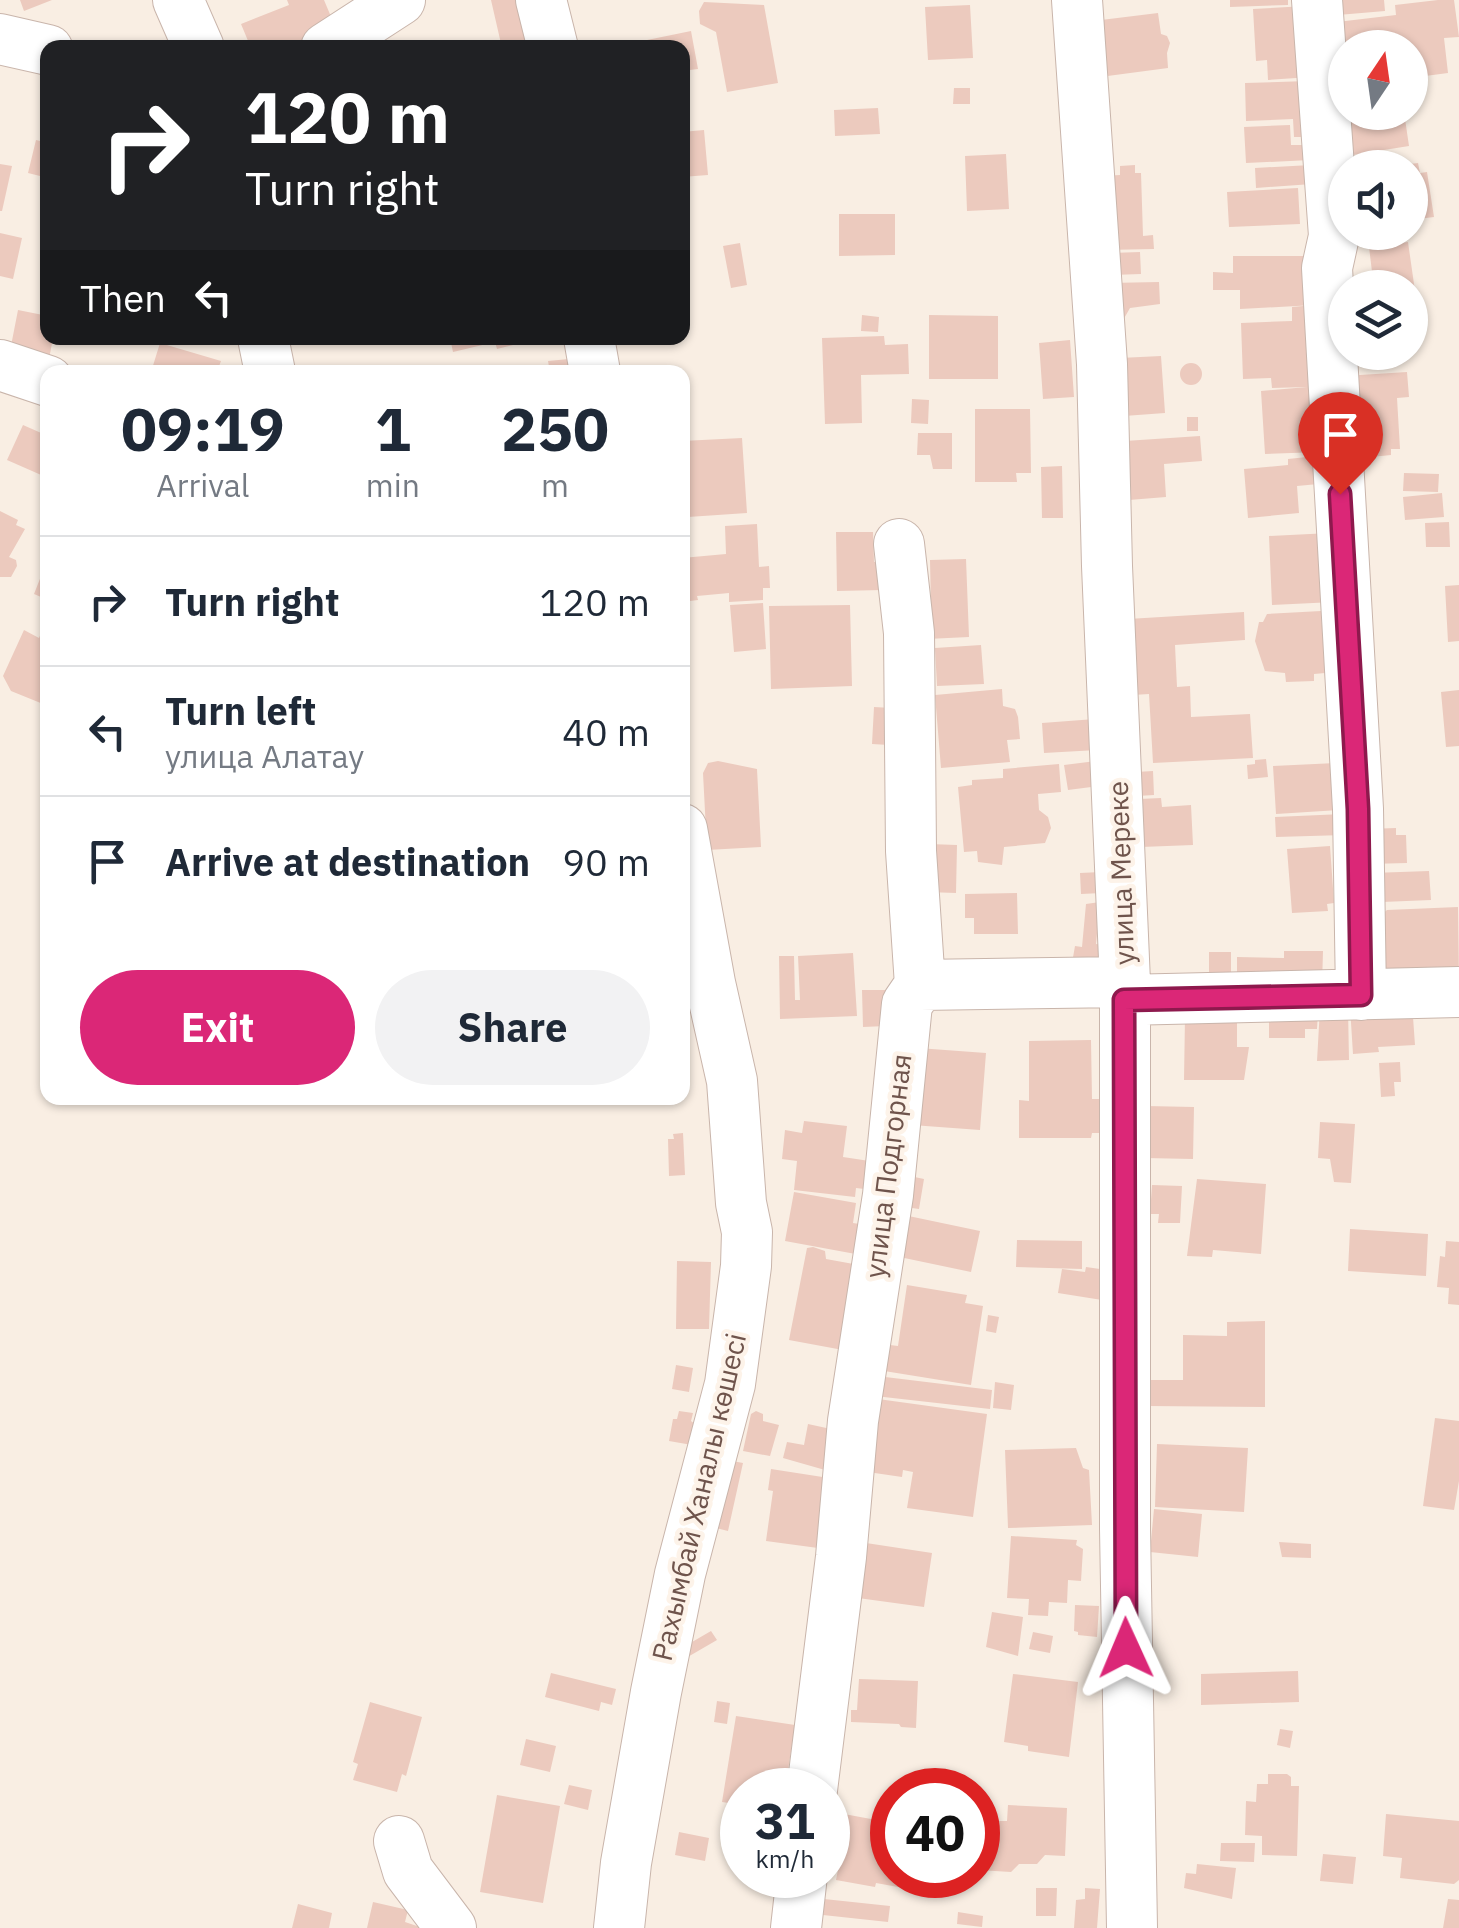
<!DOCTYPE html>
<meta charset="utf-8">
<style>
body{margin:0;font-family:"IBM Plex Sans",sans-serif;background:#f2f2f3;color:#1f2937;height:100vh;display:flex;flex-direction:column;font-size:38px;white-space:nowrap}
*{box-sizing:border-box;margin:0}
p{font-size:32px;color:#747a83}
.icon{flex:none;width:55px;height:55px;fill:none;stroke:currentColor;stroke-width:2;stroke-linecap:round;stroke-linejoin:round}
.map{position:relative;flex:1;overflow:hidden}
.sheet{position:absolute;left:40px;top:365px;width:650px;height:740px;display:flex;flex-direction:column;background:#fff;border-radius:20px;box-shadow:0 2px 8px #0004}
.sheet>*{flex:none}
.top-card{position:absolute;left:40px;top:40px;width:650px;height:305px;border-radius:20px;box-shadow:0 2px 8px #0004;background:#202124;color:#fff;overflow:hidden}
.needle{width:65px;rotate:13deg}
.buttons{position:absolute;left:1328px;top:30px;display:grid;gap:20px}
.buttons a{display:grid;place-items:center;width:100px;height:100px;border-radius:50%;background:#fff;box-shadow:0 2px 8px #0004;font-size:50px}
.speed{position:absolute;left:720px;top:1768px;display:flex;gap:20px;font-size:50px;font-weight:700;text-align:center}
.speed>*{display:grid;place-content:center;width:130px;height:130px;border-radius:50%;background:#fff;box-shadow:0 2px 8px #0004;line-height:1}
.speed small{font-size:25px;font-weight:400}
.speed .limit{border:15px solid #d22;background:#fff;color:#111}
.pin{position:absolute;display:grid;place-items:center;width:85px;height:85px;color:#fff;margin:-102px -42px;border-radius:50% 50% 50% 0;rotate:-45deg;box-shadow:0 0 10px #0007}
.pin .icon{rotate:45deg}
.me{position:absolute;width:110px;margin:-55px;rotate:359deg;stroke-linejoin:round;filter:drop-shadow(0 0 8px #0008)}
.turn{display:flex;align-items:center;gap:35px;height:210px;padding:0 40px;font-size:45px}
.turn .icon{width:130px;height:130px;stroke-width:2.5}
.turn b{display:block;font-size:70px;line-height:85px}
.then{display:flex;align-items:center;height:95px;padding:0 40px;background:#0003;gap:20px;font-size:38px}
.eta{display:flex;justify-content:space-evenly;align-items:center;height:170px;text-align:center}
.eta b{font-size:60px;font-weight:700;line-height:70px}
.action{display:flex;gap:20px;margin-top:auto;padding:20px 40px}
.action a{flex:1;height:115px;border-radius:60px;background:#db2777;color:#fff;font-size:40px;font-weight:700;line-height:115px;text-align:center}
.action a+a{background:#f2f2f3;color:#1f2937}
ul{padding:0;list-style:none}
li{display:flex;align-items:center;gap:30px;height:130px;padding:0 40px;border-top:2px solid #e0e1e3}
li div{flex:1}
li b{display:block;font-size:38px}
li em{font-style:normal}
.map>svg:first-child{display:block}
.building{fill:#eccabe}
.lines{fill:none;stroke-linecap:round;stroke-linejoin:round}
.minor-casing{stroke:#c9b5ab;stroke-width:52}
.minor{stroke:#fff;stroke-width:50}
.route-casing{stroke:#8e194d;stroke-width:25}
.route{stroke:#db2777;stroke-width:18}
.labels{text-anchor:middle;stroke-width:9;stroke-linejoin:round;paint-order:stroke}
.street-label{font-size:28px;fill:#6f544c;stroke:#fdf3e9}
</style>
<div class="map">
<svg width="1459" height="1928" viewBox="0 0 1459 1928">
<rect width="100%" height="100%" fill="#f9eee3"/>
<!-- building -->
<path class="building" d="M 20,0 L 52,0 L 24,11 Z
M 287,0 L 324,0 L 337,31 L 295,48 L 251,48 L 241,24 L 289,5 Z
M 491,0 L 523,0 L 535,48 L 502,48 Z
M 1230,0 L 1288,0 L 1288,5 L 1230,7 Z
M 1337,0 L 1384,0 L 1385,11 L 1338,15 Z
M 1438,0 L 1454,0 L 1459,37 L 1444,38 L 1448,73 L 1410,78 L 1410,48 L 1345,48 L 1337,22 L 1396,15 L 1395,5 Z
M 704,2 L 764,5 L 778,83 L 727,92 L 716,32 L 700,24 L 699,11 Z
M 970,5 L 973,58 L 928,60 L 925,7 Z
M 1306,6 L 1311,77 L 1268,80 L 1267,60 L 1256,61 L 1253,9 Z
M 1158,13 L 1161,34 L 1167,36 L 1170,43 L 1167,53 L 1168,68 L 1100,77 L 1093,21 Z
M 691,31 L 698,69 L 682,71 L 682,48 L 608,48 Z
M 1308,81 L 1310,137 L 1294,137 L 1293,119 L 1246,121 L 1245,83 Z
M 954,88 L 970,88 L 970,104 L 953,104 Z
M 878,108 L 880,134 L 835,136 L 834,110 Z
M 1345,112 L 1404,112 L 1409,146 L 1340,157 Z
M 1290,125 L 1291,145 L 1309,145 L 1310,160 L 1246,163 L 1244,127 Z
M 704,130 L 708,175 L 682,177 L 682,132 Z
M 36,140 L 48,143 L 48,178 L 28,173 Z
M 1006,154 L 1009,209 L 967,211 L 965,156 Z
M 1418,163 L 1420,173 L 1427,172 L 1434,217 L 1410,220 L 1410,164 Z
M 0,164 L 12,166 L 2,211 L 0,211 Z
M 1135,165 L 1135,173 L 1141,173 L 1143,236 L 1153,235 L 1154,249 L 1105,250 L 1102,176 L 1120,175 L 1120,166 Z
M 1311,165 L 1312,184 L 1256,188 L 1255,168 Z
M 1298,188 L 1300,224 L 1229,227 L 1227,192 Z
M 839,214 L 895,214 L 895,255 L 839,256 Z
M 0,233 L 22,238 L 13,279 L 0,276 Z
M 1408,242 L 1416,298 L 1410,299 L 1410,288 L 1374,288 L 1369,247 Z
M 740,243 L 747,285 L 731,288 L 723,246 Z
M 1140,252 L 1141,274 L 1112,275 L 1111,253 Z
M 1233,256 L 1319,256 L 1320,452 L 1265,454 L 1261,391 L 1307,387 L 1272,388 L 1271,378 L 1243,379 L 1241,323 L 1292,321 L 1292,307 L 1314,305 L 1240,309 L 1240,290 L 1213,290 L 1213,272 L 1233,273 Z
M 1159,282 L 1160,304 L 1130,308 L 1122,322 L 1109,283 Z
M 18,310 L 48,316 L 48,338 L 53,338 L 49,359 L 10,351 Z
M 862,315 L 879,317 L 878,332 L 861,331 Z
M 929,315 L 998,316 L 998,379 L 929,379 Z
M 884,336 L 885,345 L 908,344 L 909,374 L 861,375 L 862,423 L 825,424 L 822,338 Z
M 360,338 L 397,338 L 397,340 L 361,345 Z
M 450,338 L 524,338 L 525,342 L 497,349 L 495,342 L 453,352 Z
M 1070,340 L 1074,397 L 1043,399 L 1039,343 Z
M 160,343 L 221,361 L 217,372 L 151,372 Z
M 1161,356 L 1165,413 L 1124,416 L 1120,358 Z
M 569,359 L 571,372 L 550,372 L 548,361 Z
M1180 374a11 11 0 1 1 22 0a11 11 0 1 1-22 0Z
M 1407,372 L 1409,397 L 1397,398 L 1400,449 L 1391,449 L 1391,455 L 1371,457 L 1371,460 L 1345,462 L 1344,376 Z
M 912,399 L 929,400 L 928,424 L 911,423 Z
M 975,409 L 1030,409 L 1031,473 L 1016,473 L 1017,482 L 975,482 Z
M 1187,417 L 1198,417 L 1198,431 L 1187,431 Z
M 23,425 L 48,436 L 48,478 L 7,460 Z
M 918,433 L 952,433 L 952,469 L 933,469 L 930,455 L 917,455 Z
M 1200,436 L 1202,461 L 1164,464 L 1166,497 L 1129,500 L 1125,441 Z
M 742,438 L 747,513 L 688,517 L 685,475 L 682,475 L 682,441 Z
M 1326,455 L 1329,483 L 1297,486 L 1299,513 L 1248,518 L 1244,469 L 1288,465 L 1288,459 Z
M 1062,466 L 1063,518 L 1042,518 L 1041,467 Z
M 1404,473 L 1439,474 L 1438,492 L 1403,491 Z
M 1442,493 L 1444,517 L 1405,520 L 1403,497 Z
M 0,511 L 18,520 L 16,525 L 25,529 L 9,557 L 16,560 L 17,566 L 11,577 L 0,577 Z
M 1449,522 L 1450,547 L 1426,547 L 1425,523 Z
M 757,524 L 759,567 L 769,566 L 770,588 L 763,588 L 763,600 L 729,602 L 729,593 L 697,596 L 698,600 L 682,602 L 682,558 L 726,554 L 725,526 Z
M 836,532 L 873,532 L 874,562 L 881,562 L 882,590 L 837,591 Z
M 1330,533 L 1334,602 L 1272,605 L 1269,536 Z
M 966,559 L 969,637 L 927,639 L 925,608 L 931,608 L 930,560 Z
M 47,561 L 48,561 L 48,600 L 34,594 Z
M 1459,585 L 1459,641 L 1448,642 L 1445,586 Z
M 763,603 L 766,649 L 734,652 L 730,605 Z
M 850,605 L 852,686 L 771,689 L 769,606 Z
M 1321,611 L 1325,673 L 1314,674 L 1314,681 L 1286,682 L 1285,673 L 1265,671 L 1255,641 L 1259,622 L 1263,622 L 1267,614 Z
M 1244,612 L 1245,640 L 1175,645 L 1177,687 L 1190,686 L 1191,717 L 1250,714 L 1253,758 L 1153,763 L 1149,694 L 1133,695 L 1128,619 Z
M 44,626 L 48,628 L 48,706 L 11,691 L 3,676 L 24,630 L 39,638 Z
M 981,645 L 984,684 L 937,686 L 935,648 Z
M 1002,689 L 1003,706 L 1015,709 L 1018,717 L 1020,739 L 1007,740 L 1010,762 L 941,768 L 935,695 Z
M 1459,690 L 1459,746 L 1446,747 L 1441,692 Z
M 874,707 L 892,708 L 889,745 L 872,744 Z
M 1095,719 L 1097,750 L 1044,753 L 1042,723 Z
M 1266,759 L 1268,777 L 1248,779 L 1247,765 L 1255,764 L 1255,760 Z
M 718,761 L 757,769 L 761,847 L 707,850 L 703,773 L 708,763 Z
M 1096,761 L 1099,786 L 1068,790 L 1064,765 Z
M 1336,763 L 1339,810 L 1276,814 L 1273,766 Z
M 1059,764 L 1061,792 L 1038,794 L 1039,810 L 1048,817 L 1051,828 L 1045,843 L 1004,847 L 1002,865 L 978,862 L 977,851 L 964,852 L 958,787 L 972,785 L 972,780 L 1003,778 L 1003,769 Z
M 1153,771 L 1154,795 L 1137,796 L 1136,772 Z
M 1161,798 L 1162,807 L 1191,805 L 1193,845 L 1141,847 L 1139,799 Z
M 1343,814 L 1344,835 L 1276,837 L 1275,817 Z
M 1396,828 L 1396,835 L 1406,835 L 1407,863 L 1370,864 L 1369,829 Z
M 929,844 L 957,845 L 956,893 L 927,892 Z
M 1330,846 L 1334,903 L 1327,904 L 1328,911 L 1292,913 L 1287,849 Z
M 1429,871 L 1431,900 L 1382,902 L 1372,873 Z
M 1101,872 L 1102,893 L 1081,894 L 1080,873 Z
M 1017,893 L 1018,934 L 974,934 L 974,918 L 965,918 L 965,894 Z
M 1100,902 L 1096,944 L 1104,945 L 1102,966 L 1072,963 L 1075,946 L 1082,947 L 1086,904 Z
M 1458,907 L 1459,983 L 1370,987 L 1379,917 L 1387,910 Z
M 1284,951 L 1323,951 L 1322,985 L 1237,984 L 1237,957 L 1284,958 Z
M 1209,952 L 1231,952 L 1231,988 L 1209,987 Z
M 853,953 L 857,1016 L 780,1019 L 779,956 L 794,956 L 795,1000 L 800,1000 L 798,956 Z
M 862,990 L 896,990 L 886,1026 L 863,1027 Z
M 1412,1003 L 1415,1045 L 1378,1047 L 1379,1052 L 1353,1054 L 1350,1007 Z
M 1320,1008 L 1348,1008 L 1349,1060 L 1317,1061 Z
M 1269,1011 L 1318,1012 L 1317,1029 L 1305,1029 L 1305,1038 L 1269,1038 Z
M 1185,1017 L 1237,1017 L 1237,1047 L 1249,1047 L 1244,1080 L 1184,1080 Z
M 1091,1040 L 1092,1099 L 1113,1099 L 1113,1133 L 1092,1133 L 1091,1138 L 1019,1138 L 1019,1100 L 1029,1101 L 1029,1041 Z
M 918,1048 L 986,1053 L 980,1130 L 912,1125 Z
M 1400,1062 L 1401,1082 L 1394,1082 L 1395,1096 L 1381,1097 L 1379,1063 Z
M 1146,1106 L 1194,1107 L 1193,1159 L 1145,1158 Z
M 804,1121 L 847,1126 L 843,1157 L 876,1162 L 873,1190 L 856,1188 L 855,1197 L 794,1190 L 797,1161 L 782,1159 L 785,1130 L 802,1133 Z
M 1320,1122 L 1355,1124 L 1351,1183 L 1334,1182 L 1330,1159 L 1318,1158 Z
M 683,1133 L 685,1175 L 669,1176 L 668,1139 L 674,1139 L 673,1134 Z
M 910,1176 L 924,1179 L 919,1209 L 905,1207 Z
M 1197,1179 L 1266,1184 L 1261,1254 L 1213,1250 L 1212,1257 L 1187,1256 Z
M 1152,1185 L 1182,1186 L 1180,1223 L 1158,1223 L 1159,1214 L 1150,1214 Z
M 794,1192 L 856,1203 L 853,1223 L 866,1225 L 861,1255 L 785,1241 Z
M 899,1214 L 980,1231 L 971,1272 L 890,1255 Z
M 1350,1229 L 1428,1234 L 1426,1276 L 1348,1271 Z
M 1017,1240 L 1082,1241 L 1082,1269 L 1016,1267 Z
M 1446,1241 L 1459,1242 L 1459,1305 L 1448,1304 L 1449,1288 L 1437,1287 L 1440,1256 L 1445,1257 Z
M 813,1247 L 825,1251 L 826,1259 L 859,1265 L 843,1350 L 789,1340 L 807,1248 Z
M 677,1261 L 711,1262 L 709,1329 L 676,1329 Z
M 1086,1267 L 1107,1270 L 1102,1300 L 1058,1293 L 1062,1269 L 1085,1272 Z
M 907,1285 L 967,1295 L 965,1303 L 983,1306 L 971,1385 L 878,1370 L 882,1344 L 898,1346 Z
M 988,1315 L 999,1317 L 996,1333 L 986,1331 Z
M 1265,1321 L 1265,1407 L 1147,1406 L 1147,1380 L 1183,1380 L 1183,1335 L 1227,1336 L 1227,1322 Z
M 676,1365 L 693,1368 L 689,1392 L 672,1389 Z
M 877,1376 L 992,1390 L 990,1409 L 875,1396 Z
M 995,1382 L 1014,1385 L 1011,1410 L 993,1408 Z
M 878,1399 L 987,1414 L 973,1517 L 907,1508 L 913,1472 L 903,1470 L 902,1477 L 861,1471 Z
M 679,1411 L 693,1413 L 691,1421 L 695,1424 L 692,1445 L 669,1441 L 673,1419 L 677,1419 Z
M 756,1411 L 763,1414 L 763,1421 L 779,1425 L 770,1456 L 743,1451 L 751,1414 Z
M 1435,1418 L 1459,1421 L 1459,1481 L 1454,1510 L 1423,1506 Z
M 808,1424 L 840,1431 L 832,1472 L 783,1458 L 787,1442 L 804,1445 Z
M 1157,1444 L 1248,1448 L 1244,1512 L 1155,1507 Z
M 1076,1448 L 1083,1468 L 1089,1470 L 1092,1525 L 1008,1528 L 1005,1450 Z
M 727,1460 L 743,1463 L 728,1531 L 712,1527 Z
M 771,1469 L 829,1478 L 818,1548 L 766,1541 L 773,1491 L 768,1490 Z
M 1154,1509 L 1202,1514 L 1198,1557 L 1150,1552 Z
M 1011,1536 L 1077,1540 L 1076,1545 L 1083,1549 L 1081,1581 L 1068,1580 L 1067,1603 L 1049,1602 L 1048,1616 L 1028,1615 L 1029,1599 L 1007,1598 Z
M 1279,1542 L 1311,1544 L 1311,1558 L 1282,1557 Z
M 866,1543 L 932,1553 L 924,1607 L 858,1598 Z
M 1075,1605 L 1099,1606 L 1097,1637 L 1078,1635 L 1078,1632 L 1074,1631 Z
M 992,1612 L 1023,1617 L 1018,1656 L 986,1647 Z
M 711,1631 L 717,1640 L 686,1658 L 680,1649 Z
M 1033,1632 L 1053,1636 L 1050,1653 L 1029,1649 Z
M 1298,1671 L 1299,1702 L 1201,1705 L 1201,1674 Z
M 551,1673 L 616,1689 L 612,1705 L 601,1702 L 599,1711 L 545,1697 Z
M 1013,1674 L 1078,1682 L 1069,1757 L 1028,1751 L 1028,1746 L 1004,1742 Z
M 859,1679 L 918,1681 L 916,1728 L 901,1727 L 899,1724 L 851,1722 L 851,1710 L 857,1710 Z
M 717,1701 L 730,1703 L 727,1724 L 714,1722 Z
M 370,1702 L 422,1717 L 406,1776 L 402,1774 L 397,1792 L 353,1780 L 358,1764 L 353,1762 Z
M 736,1716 L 795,1725 L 785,1790 L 742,1790 L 742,1805 L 722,1802 Z
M 1280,1729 L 1293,1731 L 1290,1748 L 1277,1745 Z
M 526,1739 L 556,1746 L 550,1772 L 520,1765 Z
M 1268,1774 L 1287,1774 L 1291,1777 L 1291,1786 L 1299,1786 L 1297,1856 L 1262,1855 L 1262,1836 L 1245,1835 L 1246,1801 L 1256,1802 L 1257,1784 L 1268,1784 Z
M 569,1785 L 592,1790 L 588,1810 L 564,1804 Z
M 497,1795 L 560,1806 L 543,1903 L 480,1892 Z
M 1008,1805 L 1067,1808 L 1065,1856 L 1045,1855 L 1037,1864 L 1019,1864 L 1011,1872 L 978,1870 L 978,1843 L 991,1843 L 993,1821 L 1007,1821 Z
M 828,1811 L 887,1822 L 883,1846 L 892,1848 L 892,1875 L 901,1875 L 898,1887 L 876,1883 L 875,1887 L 836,1880 L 844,1839 L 828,1836 Z
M 1386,1814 L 1459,1821 L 1459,1880 L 1454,1884 L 1400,1878 L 1402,1858 L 1383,1856 Z
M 679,1832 L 709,1838 L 705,1861 L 675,1855 Z
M 1221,1843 L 1255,1843 L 1254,1862 L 1220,1861 Z
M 1323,1854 L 1356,1857 L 1353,1884 L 1320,1881 Z
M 1197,1864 L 1236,1868 L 1232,1899 L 1184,1888 L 1186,1873 L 1196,1874 Z
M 1036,1888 L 1057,1888 L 1056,1916 L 1036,1916 Z
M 1085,1888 L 1100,1889 L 1097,1928 L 1074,1928 L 1076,1900 L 1085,1899 Z
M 824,1899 L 890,1906 L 888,1922 L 823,1915 Z
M 1448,1899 L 1459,1900 L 1459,1928 L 1443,1928 Z
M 373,1902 L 408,1910 L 405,1922 L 423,1928 L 367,1928 Z
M 298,1904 L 332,1913 L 329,1928 L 292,1928 Z
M 958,1912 L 983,1916 L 982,1927 L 957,1924 Z"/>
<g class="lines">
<!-- minor casing -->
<g class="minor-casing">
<path id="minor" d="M 178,0 L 199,48
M 541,0 L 553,48
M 1077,0 L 1102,364 L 1107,566 L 1125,982 L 1125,1529 L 1132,1928
M 1317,0 L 1334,236 L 1327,268 L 1358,809 L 1361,995
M 0,39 L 48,50
M 326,48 L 400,0
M 263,338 L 270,372
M 589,338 L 595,372
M 0,365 L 48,381
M 920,985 L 1125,982
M 1124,1000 L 1459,992
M 812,1790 L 841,1557 L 853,1421 L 888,1195 L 907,1004 L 920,985 L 911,851 L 909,633 L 899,544
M 399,1841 L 408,1871 L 451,1928
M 619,1928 L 626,1863 L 656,1692 L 680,1574 L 730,1384 L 746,1266 L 747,1232 L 741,1203 L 732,1081 L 710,983 L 682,829
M 796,1928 L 802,1875"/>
</g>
<!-- minor -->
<use href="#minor" class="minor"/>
</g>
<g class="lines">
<!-- route casing -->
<g class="route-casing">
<path id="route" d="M 1126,1648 L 1124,1000 L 1361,995 L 1358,809 L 1340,494"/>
</g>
<!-- route -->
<use href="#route" class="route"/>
</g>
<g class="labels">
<!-- street labels -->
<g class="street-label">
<text transform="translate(1121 873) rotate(-92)" y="10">улица Мереке</text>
<text transform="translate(888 1166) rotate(-83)" y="10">улица Подгорная</text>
<text transform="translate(699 1497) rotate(-77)" y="10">Рахымбай Ханалы көшесі</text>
</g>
</g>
</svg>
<div class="buttons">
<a><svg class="needle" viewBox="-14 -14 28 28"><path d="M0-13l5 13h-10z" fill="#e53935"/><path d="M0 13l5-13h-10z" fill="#747a83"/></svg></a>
<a><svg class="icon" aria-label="sound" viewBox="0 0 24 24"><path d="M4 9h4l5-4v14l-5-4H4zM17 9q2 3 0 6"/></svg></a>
<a><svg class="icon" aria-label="layers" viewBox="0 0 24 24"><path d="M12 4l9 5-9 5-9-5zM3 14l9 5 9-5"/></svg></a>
</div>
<div class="speed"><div>31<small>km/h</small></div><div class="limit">40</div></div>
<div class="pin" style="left:1340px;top:494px;background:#d93025"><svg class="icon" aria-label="arrive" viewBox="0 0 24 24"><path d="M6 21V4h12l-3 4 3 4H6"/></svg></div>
<svg class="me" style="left:1126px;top:1648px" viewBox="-20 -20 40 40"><path d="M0-17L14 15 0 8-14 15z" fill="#db2777" stroke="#fff" stroke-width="4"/></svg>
<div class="top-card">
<div class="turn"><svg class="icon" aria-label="right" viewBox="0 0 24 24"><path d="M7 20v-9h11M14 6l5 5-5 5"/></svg><div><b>120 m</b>Turn right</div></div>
<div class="then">Then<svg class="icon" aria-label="left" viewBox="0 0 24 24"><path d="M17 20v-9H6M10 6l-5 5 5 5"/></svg></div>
</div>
<section class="sheet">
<div class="eta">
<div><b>09:19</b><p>Arrival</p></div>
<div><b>1</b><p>min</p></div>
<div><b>250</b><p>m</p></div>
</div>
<ul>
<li><svg class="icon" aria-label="right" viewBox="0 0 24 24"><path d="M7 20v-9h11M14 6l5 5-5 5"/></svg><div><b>Turn right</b></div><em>120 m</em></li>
<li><svg class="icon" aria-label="left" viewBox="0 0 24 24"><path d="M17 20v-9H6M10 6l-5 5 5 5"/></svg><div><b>Turn left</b><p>улица Алатау</p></div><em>40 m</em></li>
<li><svg class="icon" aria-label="arrive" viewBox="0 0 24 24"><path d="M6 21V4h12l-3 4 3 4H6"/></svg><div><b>Arrive at destination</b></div><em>90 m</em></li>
</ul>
<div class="action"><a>Exit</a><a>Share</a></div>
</section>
</div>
